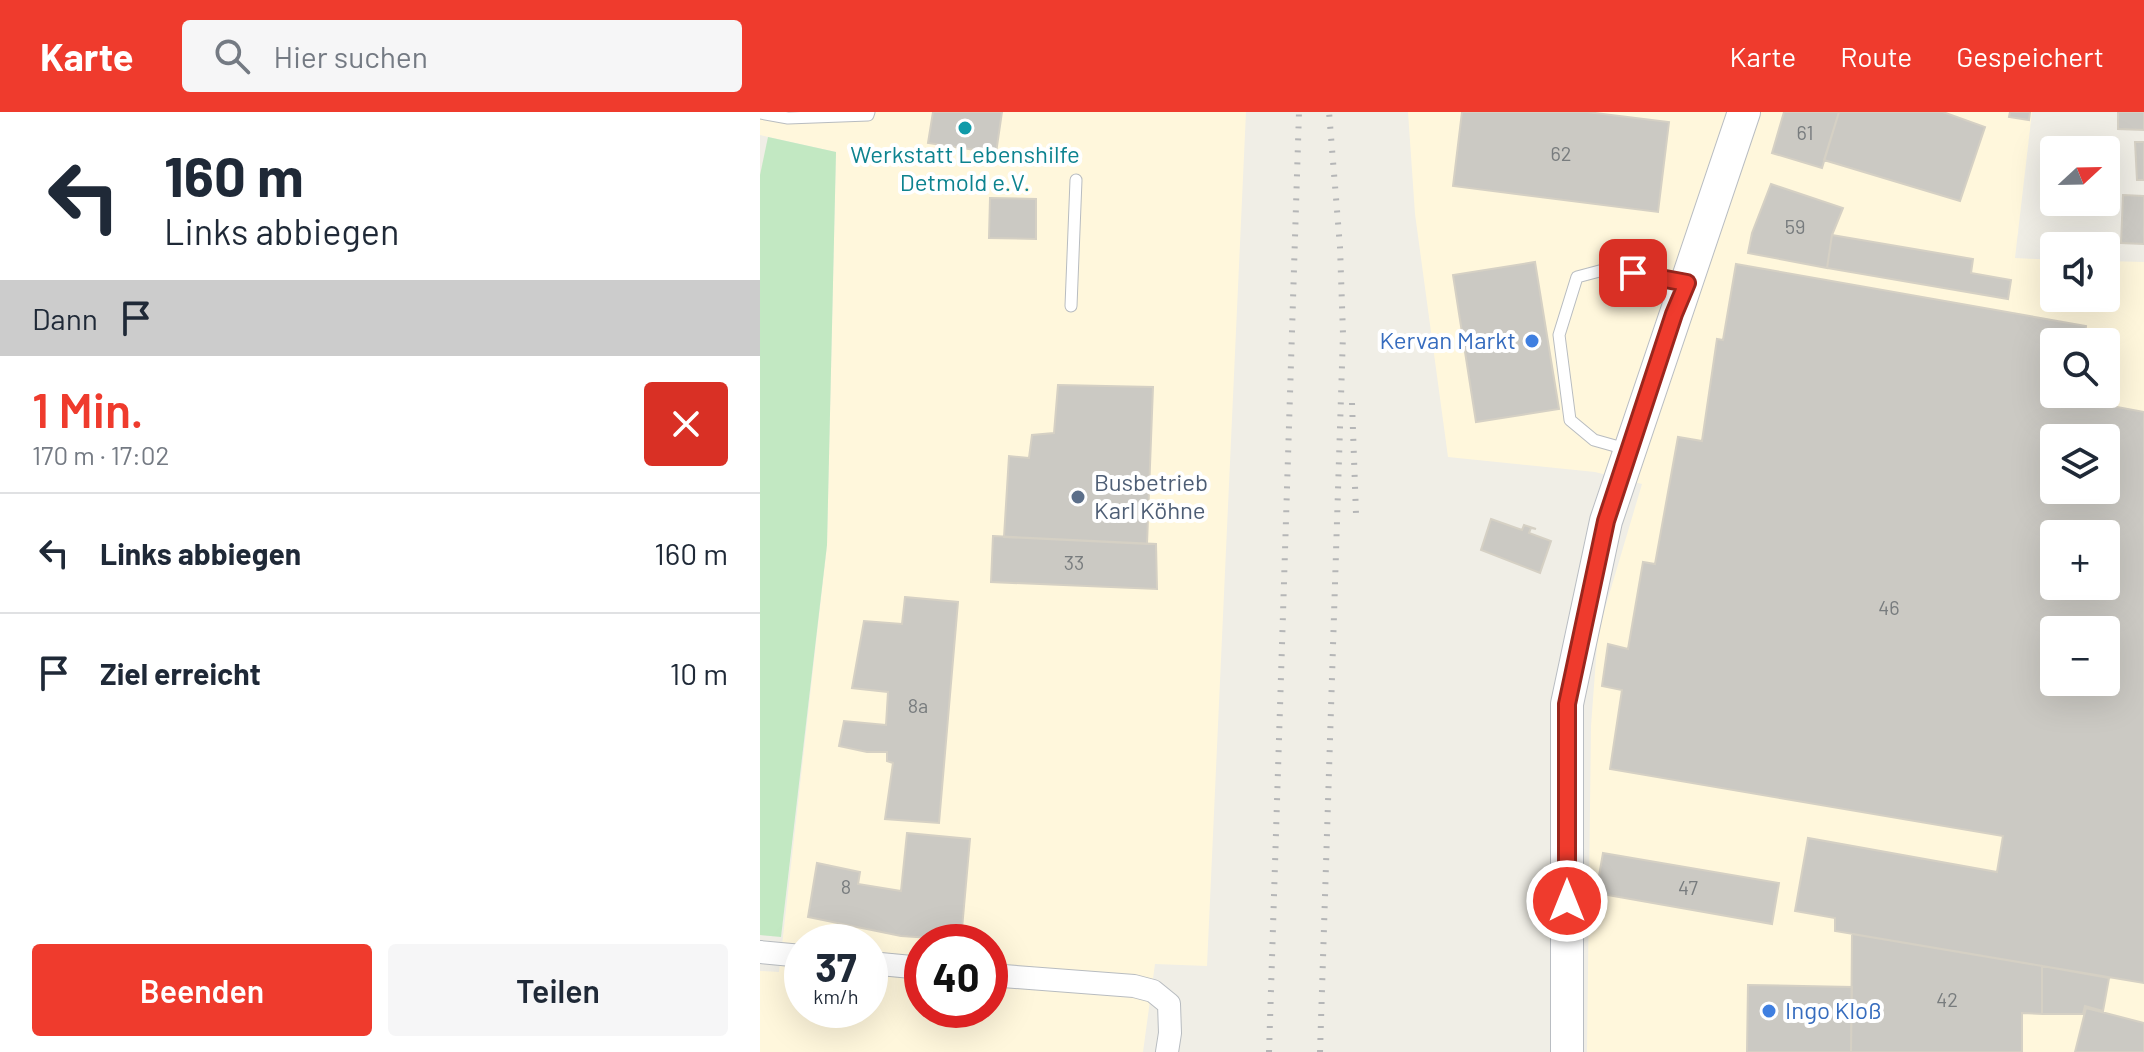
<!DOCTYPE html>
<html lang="de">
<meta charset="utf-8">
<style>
body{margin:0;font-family:Barlow,sans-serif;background:#f6f6f7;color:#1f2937;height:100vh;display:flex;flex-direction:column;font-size:30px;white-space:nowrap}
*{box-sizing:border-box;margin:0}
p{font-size:26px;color:#747a83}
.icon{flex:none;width:44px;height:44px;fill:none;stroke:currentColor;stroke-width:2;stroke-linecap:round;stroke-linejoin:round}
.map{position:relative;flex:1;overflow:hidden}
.details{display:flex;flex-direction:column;background:#fff;width:760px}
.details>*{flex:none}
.top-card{background:#fff;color:#1f2937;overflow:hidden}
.needle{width:52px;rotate:68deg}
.buttons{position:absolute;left:1280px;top:24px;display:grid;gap:16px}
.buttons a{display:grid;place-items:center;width:80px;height:80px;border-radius:8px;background:#fff;box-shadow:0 8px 32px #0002;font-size:40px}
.speed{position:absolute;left:24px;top:812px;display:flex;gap:16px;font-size:40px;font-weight:700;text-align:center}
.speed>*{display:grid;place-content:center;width:104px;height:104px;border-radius:50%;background:#fff;box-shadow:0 8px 32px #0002;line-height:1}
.speed small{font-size:20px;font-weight:400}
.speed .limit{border:12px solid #d22;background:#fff;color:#111}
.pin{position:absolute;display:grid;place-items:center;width:68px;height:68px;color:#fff;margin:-34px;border-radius:16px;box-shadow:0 4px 12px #0006}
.me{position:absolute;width:88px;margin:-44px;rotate:0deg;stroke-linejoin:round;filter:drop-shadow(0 0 6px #0008)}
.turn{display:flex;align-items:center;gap:28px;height:168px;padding:0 32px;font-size:36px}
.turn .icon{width:104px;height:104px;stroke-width:2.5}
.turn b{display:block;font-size:56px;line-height:68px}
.then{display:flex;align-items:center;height:76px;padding:0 32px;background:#0003;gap:16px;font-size:30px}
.round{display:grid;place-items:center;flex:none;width:84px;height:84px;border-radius:8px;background:#f6f6f7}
.summary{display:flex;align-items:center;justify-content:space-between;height:136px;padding:0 32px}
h1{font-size:48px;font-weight:600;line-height:60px;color:#ef3b2d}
.button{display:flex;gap:16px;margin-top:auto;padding:16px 32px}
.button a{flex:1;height:92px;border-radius:8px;background:#ef3b2d;color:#fff;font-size:32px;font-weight:600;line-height:92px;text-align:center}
.button a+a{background:#f6f6f7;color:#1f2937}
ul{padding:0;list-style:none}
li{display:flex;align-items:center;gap:24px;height:120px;padding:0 32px;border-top:2px solid #e0e1e3}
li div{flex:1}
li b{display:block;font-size:30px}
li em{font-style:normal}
header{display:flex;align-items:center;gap:48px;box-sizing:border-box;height:112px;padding:0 40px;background:#ef3b2d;color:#fff}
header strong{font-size:38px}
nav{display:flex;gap:44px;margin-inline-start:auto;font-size:28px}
.search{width:560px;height:72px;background:#f6f6f7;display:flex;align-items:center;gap:20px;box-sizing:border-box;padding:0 28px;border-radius:8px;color:#747a83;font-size:30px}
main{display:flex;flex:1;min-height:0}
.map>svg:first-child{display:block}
.commercial{fill:#fff7dc;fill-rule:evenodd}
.green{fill:#c2e8c2}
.building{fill:#cbc9c3;stroke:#d5d0c4;stroke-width:2;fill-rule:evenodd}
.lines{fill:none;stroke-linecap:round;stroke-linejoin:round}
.lane-casing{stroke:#b8bcc0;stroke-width:13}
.street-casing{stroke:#b8bcc0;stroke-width:24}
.secondary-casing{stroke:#b9bdc2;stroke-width:34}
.lane{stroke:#fff;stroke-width:11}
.street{stroke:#fff;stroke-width:22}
.secondary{stroke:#fff;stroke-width:32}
.rail{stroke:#b5b6b7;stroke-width:6;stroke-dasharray:2 10;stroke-linecap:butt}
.route-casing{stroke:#9b261d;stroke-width:20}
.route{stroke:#ef3b2d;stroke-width:14}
.culture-dot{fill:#0f9aa8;stroke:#fff;stroke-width:3}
.shop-dot{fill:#3f7fe0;stroke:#fff;stroke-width:3}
.service-dot{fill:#5c6f8a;stroke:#fff;stroke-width:3}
.labels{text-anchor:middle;stroke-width:8;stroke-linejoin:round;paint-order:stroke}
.number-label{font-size:20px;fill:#787c7e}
.culture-label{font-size:24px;fill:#0d838f;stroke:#fff}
.shop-label{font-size:24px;fill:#366cbe;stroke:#fff;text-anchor:end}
.service-label{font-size:24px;fill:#4e5e75;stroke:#fff;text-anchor:start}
</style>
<header>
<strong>Karte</strong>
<div class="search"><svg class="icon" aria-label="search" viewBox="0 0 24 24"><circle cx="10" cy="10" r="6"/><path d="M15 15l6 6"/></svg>Hier suchen</div>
<nav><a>Karte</a><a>Route</a><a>Gespeichert</a></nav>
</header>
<main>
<section class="details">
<div class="top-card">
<div class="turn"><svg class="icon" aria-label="left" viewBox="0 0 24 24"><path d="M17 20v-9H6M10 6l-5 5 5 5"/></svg><div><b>160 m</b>Links abbiegen</div></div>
<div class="then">Dann<svg class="icon" aria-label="arrive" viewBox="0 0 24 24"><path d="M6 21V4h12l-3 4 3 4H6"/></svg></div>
</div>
<div class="summary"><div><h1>1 Min.</h1><p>170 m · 17:02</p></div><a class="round" style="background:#d93025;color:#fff"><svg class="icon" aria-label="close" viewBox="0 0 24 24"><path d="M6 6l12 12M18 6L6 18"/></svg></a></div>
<ul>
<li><svg class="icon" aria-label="left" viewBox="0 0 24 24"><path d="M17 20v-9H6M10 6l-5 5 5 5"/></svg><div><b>Links abbiegen</b></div><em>160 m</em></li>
<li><svg class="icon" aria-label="arrive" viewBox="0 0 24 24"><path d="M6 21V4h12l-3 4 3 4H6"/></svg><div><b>Ziel erreicht</b></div><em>10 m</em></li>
</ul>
<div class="button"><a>Beenden</a><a>Teilen</a></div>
</section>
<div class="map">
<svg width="1384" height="940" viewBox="0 0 1384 940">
<rect width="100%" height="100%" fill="#f0eee6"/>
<!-- commercial -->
<path class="commercial" d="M 0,0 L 486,0 L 447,854 L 395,852 L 383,940 L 0,940 L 0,859 L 19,860 L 67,433 L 76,40 L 0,23 ZM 42,830 L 110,830 L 110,898 L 42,898 ZM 162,830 L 230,830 L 230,898 L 162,898 Z
M 648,0 L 1272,0 L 1255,146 L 1294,148 L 1294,186 L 1346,186 L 1346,149 L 1384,150 L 1384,940 L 827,940 L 831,614 L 838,520 L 882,372 L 835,360 L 688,345 L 655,102 ZM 1294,230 L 1346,230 L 1346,282 L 1294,282 ZM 1294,326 L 1346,326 L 1346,378 L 1294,378 ZM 1294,422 L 1346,422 L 1346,474 L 1294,474 ZM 1294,518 L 1346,518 L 1346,570 L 1294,570 Z"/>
<!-- green -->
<path class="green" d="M 8,25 L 76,40 L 67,433 L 21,825 L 0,823 L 0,63 Z"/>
<!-- building -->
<path class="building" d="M 173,0 L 242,0 L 236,41 L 168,31 Z
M 702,0 L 827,0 L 909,10 L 898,100 L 693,74 Z
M 1024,0 L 1079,0 L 1062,56 L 1012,41 Z
M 1079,0 L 1183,0 L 1225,15 L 1200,89 L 1064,48 Z
M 1250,0 L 1270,0 L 1269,8 L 1249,5 Z
M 1358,0 L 1384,0 L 1384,18 L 1358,17 Z
M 1375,30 L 1384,30 L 1384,68 L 1377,68 Z
M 1011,72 L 1083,96 L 1072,123 L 1067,156 L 988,141 L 992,121 Z
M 1363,83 L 1384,84 L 1384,132 L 1361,131 Z
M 230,86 L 276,87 L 276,127 L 229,126 Z
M 1072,123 L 1213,147 L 1211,161 L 1251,168 L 1248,187 L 1067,156 Z
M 775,150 L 799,297 L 716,310 L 693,163 Z
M 976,152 L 1326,214 L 1324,230 L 1294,230 L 1294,282 L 1315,282 L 1314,287 L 1384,300 L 1384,871 L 1075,819 L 1075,806 L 1035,799 L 1048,726 L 1237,760 L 1243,724 L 850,657 L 862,578 L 842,574 L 848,532 L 868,537 L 883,450 L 895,452 L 918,325 L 942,329 L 957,227 L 963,228 ZM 1294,326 L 1346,326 L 1346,378 L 1294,378 ZM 1294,422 L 1346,422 L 1346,474 L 1294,474 ZM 1294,518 L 1346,518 L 1346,570 L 1294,570 Z
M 298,273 L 393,275 L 387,432 L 244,425 L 249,344 L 269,346 L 272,323 L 294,321 Z
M 731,407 L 762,418 L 764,413 L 776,417 L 771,416 L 769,421 L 791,429 L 780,461 L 721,438 Z
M 233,424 L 396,432 L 397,477 L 231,470 Z
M 145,485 L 198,490 L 179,711 L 125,707 L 133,651 L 127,649 L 127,640 L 107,640 L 79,634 L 84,609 L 126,613 L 128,580 L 92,576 L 104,509 L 142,512 Z
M 147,721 L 210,727 L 201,828 L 141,824 L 48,805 L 57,751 L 100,760 L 98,772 L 141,779 Z
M 843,741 L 1019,771 L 1012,812 L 836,781 Z
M 1092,822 L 1282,854 L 1282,902 L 1262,901 L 1262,940 L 1091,940 Z
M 1282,854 L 1349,866 L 1343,899 L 1325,894 L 1323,902 L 1282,902 Z
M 988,873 L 1092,875 L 1091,940 L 987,940 Z
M 1326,896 L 1384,911 L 1384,940 L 1315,940 Z"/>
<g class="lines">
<!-- lane casing -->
<g class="lane-casing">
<path id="lane" d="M 0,1 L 28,6 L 108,3 L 109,0
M 311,194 L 316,68
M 866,337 L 834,328 L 810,308 L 799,223 L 817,165 L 847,157 L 922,171"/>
</g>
<!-- street casing -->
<g class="street-casing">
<path id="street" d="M 0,840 L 42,844
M 110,851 L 162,856
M 230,863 L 374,874 L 393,879 L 409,892 L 410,921 L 407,940"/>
</g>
<!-- secondary casing -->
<g class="secondary-casing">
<path id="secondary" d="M 807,940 L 807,592 L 846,409 L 984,0"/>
</g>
<!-- lane -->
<use href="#lane" class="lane"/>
<!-- street -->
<use href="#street" class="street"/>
<!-- secondary -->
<use href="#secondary" class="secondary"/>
<!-- rail -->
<path class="rail" d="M 592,291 L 596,402
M 509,940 L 539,0
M 560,940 L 583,222 L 580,135 L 569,0"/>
</g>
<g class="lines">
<!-- route casing -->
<g class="route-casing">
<path id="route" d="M 807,789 L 807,592 L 846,409 L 914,202 L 927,171 L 873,161"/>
</g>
<!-- route -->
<use href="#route" class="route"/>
</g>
<!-- markers -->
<circle class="culture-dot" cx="205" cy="16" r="8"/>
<g class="shop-dot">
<circle cx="772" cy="229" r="8"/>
<circle cx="1009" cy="899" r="8"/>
</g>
<circle class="service-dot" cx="318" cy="385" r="8"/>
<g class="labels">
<!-- number labels -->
<g class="number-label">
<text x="1045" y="28">61</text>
<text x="801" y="49">62</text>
<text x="1035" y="122">59</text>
<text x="314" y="458">33</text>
<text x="1129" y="503">46</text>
<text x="158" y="601">8a</text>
<text x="86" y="782">8</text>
<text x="928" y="783">47</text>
<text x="1187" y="895">42</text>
</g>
<!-- culture labels -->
<g class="culture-label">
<text x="205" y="51">Werkstatt Lebenshilfe<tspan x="205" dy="28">Detmold e.V.</tspan></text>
</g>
<!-- shop labels -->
<g class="shop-label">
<text x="756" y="237">Kervan Markt</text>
<text x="1025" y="907" text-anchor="start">Ingo Kloß</text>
</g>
<!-- service labels -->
<g class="service-label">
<text x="334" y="379">Busbetrieb<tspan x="334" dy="28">Karl Köhne</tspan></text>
</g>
</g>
</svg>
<div class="buttons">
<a><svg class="needle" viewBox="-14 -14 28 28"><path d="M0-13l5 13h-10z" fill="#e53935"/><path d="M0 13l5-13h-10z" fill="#747a83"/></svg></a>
<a><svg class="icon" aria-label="sound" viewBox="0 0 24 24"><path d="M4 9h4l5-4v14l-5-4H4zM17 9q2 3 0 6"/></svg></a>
<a><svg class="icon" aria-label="search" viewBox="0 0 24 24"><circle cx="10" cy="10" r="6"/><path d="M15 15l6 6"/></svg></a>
<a><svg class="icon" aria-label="layers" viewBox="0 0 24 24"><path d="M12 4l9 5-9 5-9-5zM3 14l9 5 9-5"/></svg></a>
<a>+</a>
<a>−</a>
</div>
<div class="speed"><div>37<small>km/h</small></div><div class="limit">40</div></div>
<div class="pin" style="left:873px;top:161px;background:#d93025"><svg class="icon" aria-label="arrive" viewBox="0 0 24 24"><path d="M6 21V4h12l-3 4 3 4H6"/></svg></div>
<svg class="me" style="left:807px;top:789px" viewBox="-20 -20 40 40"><circle r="17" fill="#ef3b2d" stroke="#fff" stroke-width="3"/><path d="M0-11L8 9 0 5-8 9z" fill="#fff"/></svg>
</div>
</main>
